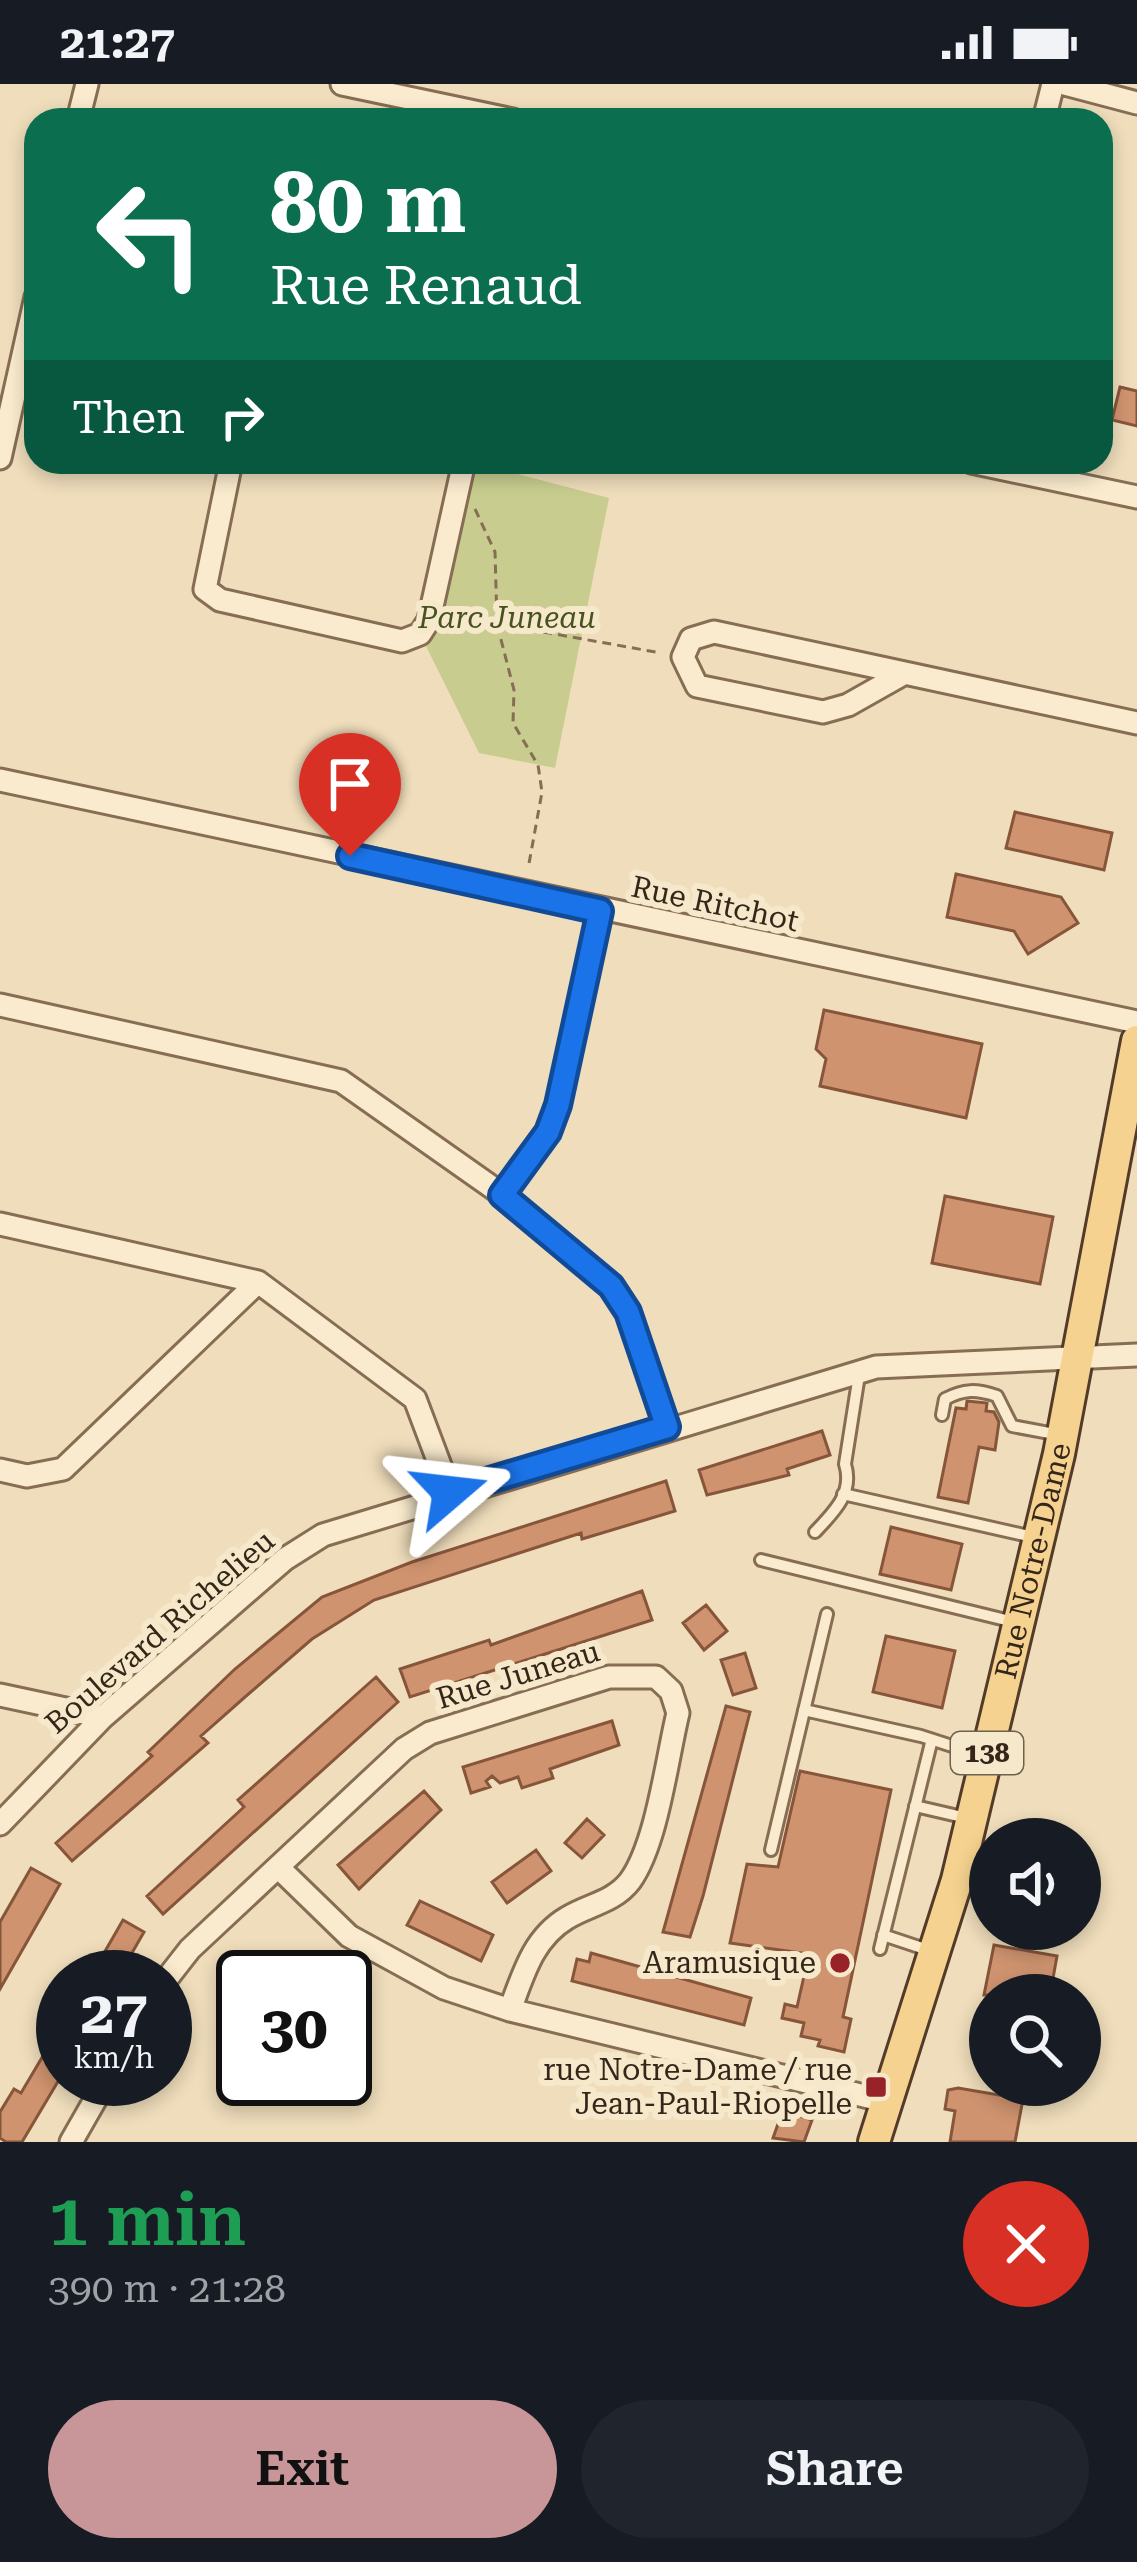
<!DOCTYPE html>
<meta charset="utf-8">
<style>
body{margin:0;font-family:"Roboto Serif",serif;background:#20242c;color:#f1f3f6;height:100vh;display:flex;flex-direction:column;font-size:45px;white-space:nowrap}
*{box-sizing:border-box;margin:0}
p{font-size:39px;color:#9ea1a6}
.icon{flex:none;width:66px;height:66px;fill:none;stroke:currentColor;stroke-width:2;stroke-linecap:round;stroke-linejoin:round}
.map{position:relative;height:2058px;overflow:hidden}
.sheet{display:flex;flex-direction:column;background:#171b24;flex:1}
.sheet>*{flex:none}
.hud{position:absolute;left:24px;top:24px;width:1089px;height:366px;border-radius:36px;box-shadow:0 6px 18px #0003;background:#0b6e4f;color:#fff;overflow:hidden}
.fabs{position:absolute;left:969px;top:1734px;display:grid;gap:24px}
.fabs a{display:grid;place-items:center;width:132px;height:132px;border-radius:50%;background:#171b24;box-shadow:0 6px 18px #0003;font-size:60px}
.speed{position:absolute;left:36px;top:1866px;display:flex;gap:24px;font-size:60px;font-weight:700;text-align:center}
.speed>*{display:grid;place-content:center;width:156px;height:156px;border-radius:50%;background:#171b24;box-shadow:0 6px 18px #0003;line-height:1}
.speed small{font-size:30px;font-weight:400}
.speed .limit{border:6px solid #111;border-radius:18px;background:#fff;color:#111}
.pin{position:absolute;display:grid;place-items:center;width:102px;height:102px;color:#fff;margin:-123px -51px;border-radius:50% 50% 50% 0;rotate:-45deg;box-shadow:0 0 12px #0007}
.pin .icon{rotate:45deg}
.me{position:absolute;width:132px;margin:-66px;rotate:73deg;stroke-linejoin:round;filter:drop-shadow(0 0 9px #0008)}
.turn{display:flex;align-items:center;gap:42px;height:252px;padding:0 48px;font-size:54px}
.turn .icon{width:156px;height:156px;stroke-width:2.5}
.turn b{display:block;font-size:84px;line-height:102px}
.then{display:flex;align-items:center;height:114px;padding:0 48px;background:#0003;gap:24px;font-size:45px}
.round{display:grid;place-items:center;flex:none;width:126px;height:126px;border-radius:63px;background:#20242c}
.overview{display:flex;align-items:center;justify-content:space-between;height:204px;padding:0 48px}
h1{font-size:72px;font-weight:600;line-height:90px;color:#1e9e55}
.cta{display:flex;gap:24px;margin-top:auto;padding:24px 48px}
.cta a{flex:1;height:138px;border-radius:72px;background:#c89599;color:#111;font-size:48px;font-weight:600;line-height:138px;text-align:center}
.cta a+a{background:#20242c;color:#f1f3f6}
.status{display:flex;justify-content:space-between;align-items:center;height:84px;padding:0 60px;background:#171b24;direction:ltr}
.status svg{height:33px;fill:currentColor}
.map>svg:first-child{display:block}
.green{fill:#c8cd8f}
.building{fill:#cf936f;stroke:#86553a;stroke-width:3}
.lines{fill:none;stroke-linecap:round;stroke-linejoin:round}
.service-casing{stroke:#866d54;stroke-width:16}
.minor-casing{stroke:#866d54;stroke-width:27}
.primary-casing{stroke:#533b29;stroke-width:36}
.path{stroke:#866d54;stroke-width:3;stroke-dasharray:9 6;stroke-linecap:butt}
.service{stroke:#faebce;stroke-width:10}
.minor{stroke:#faebce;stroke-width:21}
.primary{stroke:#f5d28f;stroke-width:30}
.route-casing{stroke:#114b97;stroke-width:30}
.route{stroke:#1a73e8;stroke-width:21}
.poi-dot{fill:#972328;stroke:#f6e8ca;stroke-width:4.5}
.labels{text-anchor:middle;stroke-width:12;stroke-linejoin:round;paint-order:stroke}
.shield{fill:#f6e8ca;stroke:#6f604f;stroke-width:3}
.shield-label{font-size:27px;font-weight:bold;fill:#35261a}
.park-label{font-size:30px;font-style:italic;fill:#475220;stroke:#f6e8ca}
.street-label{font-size:30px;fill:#35261a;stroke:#f6e8ca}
.poi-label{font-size:30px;fill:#35261a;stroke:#f6e8ca;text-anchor:end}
</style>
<div class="status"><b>21:27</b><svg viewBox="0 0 49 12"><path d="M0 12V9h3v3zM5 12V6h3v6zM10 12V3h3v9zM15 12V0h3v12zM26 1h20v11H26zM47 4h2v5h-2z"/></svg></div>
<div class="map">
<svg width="1137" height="2058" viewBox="0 0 1137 2058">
<rect width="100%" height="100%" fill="#efddbb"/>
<!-- green -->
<path class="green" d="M 472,378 L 609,414 L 555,684 L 479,669 L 420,550 Z"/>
<!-- building -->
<path class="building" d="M 1120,303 L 1137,307 L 1137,342 L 1112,336 Z
M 1015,728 L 1112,749 L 1104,786 L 1006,764 Z
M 956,790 L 1061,813 L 1078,839 L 1028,870 L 1014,847 L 947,833 Z
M 824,926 L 982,960 L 966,1034 L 820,1002 L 826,975 L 816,965 Z
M 945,1112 L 1053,1133 L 1040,1200 L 932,1179 Z
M 967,1317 L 987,1319 L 986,1327 L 994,1328 L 999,1338 L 995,1366 L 979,1363 L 968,1419 L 938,1413 L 956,1324 L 966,1325 Z
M 822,1347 L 830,1371 L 787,1385 L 789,1391 L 707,1411 L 699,1386 Z
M 666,1397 L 675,1427 L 582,1455 L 581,1449 L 374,1516 L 312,1555 L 245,1613 L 201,1652 L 208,1659 L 72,1777 L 56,1759 L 152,1672 L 148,1668 L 235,1585 L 322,1513 L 412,1478 Z
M 891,1443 L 962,1460 L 951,1506 L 880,1490 Z
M 642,1507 L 652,1536 L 410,1613 L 400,1585 L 489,1556 L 491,1561 Z
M 706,1521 L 727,1547 L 704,1566 L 683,1539 Z
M 886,1552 L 955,1567 L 942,1624 L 873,1608 Z
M 745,1569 L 756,1604 L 733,1611 L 721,1576 Z
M 376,1593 L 398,1618 L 163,1830 L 147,1812 L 244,1723 L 238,1716 Z
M 726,1622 L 750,1628 L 703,1812 L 690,1853 L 663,1848 Z
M 612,1637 L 619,1661 L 550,1685 L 553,1694 L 522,1704 L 518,1693 L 500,1699 L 492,1692 L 486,1697 L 490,1703 L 471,1709 L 463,1683 Z
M 800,1687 L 891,1706 L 843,1933 L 851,1935 L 844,1968 L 818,1962 L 820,1956 L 801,1952 L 804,1939 L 782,1934 L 785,1920 L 797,1923 L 809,1870 L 730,1859 L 747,1780 L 778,1783 Z
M 424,1707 L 441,1726 L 359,1805 L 338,1781 Z
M 587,1735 L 604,1751 L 582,1774 L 565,1759 Z
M 536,1766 L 551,1787 L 507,1819 L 492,1798 Z
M 31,1784 L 60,1800 L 0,1905 L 0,1838 Z
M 420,1817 L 493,1851 L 481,1877 L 407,1841 Z
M 123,1836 L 144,1848 L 121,1888 L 100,1876 Z
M 994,1861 L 1057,1872 L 1050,1911 L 984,1911 Z
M 591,1869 L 751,1914 L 744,1941 L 572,1897 L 577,1875 L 589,1878 Z
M 63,1938 L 63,1989 L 22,2058 L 6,2058 L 0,2054 L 0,2028 L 14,2005 L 21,2009 Z
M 958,2004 L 1023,2015 L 1015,2058 L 950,2058 L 955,2027 L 945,2025 L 948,2006 Z
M 783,2026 L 812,2036 L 804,2058 L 773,2054 Z"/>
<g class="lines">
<!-- service casing -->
<g class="service-casing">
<path id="service" d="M 942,1331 L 945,1315 C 964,1305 976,1305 997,1312 L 1012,1342 L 1060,1351
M 843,1410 L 1033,1453
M 815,1448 C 834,1428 854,1409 845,1380 L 859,1291
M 761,1476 L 1014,1538
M 804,1626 L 921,1652 L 986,1673
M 915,1722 L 971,1735
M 771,1766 L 827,1530
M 883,1851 L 931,1867
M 880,1865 L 931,1659"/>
</g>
<!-- minor casing -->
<g class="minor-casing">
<path id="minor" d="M 342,0 L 513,36
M 1065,0 L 1137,19
M 78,36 L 87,0
M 1044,36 L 1053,0
M 0,374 L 36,213
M 231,378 L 205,505 L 220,516 L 402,557 L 420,550 L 429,536 L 464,378
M 971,378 L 1137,413
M 903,590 L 848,621 L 823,628 L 697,602 L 683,573 L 691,555 L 714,548 L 1137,639
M 0,696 L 1137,938
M 0,921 L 341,997 L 503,1111 L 611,1202 L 628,1228 L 667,1343
M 503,1111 L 548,1048 L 558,1021 L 600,827
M 0,1140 L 258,1198 L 415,1315 L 450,1408
M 0,1386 L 27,1392 L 63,1385 L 258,1198
M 0,1611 L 103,1633
M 0,1740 L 103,1633 L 285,1475 L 323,1451 L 876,1283 L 1137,1271
M 279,1784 L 349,1852 L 444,1904 L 510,1926 L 889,2018
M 165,1897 L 190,1865 L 404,1665 L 430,1649 L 609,1593 L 656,1593 L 671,1607 L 678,1629 C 667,1674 657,1760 630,1797 C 614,1818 588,1821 567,1834 C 533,1854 523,1891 510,1926
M 71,2058 L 107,1995"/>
</g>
<!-- primary casing -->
<g class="primary-casing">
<g id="primary">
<path id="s1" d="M 874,2058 L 957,1796 L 1059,1370 L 1137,957"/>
</g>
</g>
<!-- path -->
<path class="path" d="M 475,425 L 495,468 L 497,540 L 514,606 L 513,639 L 538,681 L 542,708 L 528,785
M 499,540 L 661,569"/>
<!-- service -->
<use href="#service" class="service"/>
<!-- minor -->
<use href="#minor" class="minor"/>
<!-- primary -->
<use href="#primary" class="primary"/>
</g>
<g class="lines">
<!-- route casing -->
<g class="route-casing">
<path id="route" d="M 350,772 L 600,827 L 558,1021 L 548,1048 L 502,1111 L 611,1202 L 628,1228 L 667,1343 L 450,1408"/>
</g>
<!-- route -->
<use href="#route" class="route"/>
</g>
<!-- markers -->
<g class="poi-dot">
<circle cx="840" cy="1879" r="12"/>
<rect x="864" y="1991" width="24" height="24" rx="6"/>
</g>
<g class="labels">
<!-- shield labels -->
<rect class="shield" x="951" y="1648" width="72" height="42" rx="9"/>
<g class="shield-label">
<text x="987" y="1678">138</text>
</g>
<!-- park labels -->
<g class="park-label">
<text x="507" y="544">Parc Juneau</text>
</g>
<!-- street labels -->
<g class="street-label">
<text transform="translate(715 820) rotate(12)" y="10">Rue Ritchot</text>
<text dy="10" stroke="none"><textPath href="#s1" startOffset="603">Rue Notre-Dame</textPath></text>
<text transform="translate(160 1548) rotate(-41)" y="10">Boulevard Richelieu</text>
<text transform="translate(518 1591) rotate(-17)" y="10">Rue Juneau</text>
</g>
<!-- poi labels -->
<g class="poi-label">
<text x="816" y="1889">Aramusique</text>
<text x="852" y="1996">rue Notre-Dame / rue<tspan x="852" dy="34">Jean-Paul-Riopelle</tspan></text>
</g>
</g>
</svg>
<div class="fabs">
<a><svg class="icon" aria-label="sound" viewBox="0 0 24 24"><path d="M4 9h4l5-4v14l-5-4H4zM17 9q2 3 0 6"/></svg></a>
<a><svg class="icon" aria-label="search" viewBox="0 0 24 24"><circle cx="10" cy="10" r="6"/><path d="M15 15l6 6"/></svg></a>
</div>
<div class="speed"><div>27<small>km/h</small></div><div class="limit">30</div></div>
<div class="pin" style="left:350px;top:772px;background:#d93025"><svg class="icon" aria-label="arrive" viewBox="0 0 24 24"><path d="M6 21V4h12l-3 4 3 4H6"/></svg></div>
<svg class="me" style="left:450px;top:1408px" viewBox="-20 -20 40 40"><path d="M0-17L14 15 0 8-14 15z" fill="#1a73e8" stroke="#fff" stroke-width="4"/></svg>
<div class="hud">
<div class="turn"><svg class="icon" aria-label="left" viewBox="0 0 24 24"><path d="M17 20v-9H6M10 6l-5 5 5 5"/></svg><div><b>80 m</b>Rue Renaud</div></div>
<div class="then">Then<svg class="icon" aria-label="right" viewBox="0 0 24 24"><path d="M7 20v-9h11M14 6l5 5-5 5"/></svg></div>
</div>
</div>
<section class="sheet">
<div class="overview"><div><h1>1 min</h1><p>390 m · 21:28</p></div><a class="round" style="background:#d93025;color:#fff"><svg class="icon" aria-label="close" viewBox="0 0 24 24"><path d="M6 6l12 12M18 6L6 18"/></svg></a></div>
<div class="cta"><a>Exit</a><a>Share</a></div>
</section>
